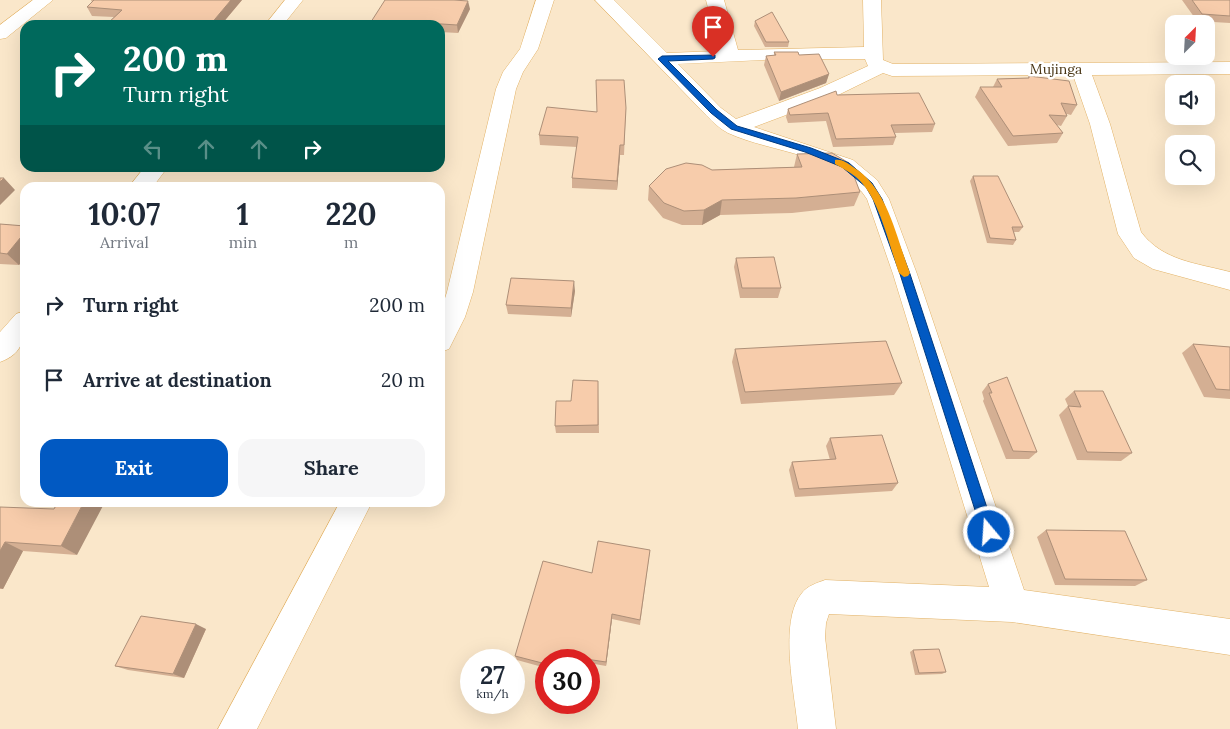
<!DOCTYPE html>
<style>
body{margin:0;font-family:Lora,serif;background:#f6f6f7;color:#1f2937;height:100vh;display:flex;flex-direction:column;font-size:19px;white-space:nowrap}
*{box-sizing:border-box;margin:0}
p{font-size:16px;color:#747a83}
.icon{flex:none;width:28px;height:28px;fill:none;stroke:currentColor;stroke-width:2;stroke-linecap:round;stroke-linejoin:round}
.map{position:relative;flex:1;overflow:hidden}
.details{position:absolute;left:20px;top:182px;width:425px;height:325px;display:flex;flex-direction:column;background:#fff;border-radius:15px;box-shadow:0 5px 20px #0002}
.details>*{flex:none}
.banner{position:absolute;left:20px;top:20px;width:425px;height:152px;border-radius:15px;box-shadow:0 5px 20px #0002;background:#00695c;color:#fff;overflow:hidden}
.needle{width:32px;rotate:24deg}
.controls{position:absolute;left:1165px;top:15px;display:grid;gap:10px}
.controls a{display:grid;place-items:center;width:50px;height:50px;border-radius:10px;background:#fff;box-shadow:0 5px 20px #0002;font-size:25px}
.speed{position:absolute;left:460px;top:649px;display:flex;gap:10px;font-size:25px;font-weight:700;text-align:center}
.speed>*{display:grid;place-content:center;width:65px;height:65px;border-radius:50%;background:#fff;box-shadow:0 5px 20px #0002;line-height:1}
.speed small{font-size:12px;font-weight:400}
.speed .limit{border:8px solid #d22;background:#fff;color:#111}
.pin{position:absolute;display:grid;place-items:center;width:42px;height:42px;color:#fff;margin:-51px -21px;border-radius:50% 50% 50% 0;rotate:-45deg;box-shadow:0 0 5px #0007}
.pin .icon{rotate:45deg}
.me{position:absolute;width:55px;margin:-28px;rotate:342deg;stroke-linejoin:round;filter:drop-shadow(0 0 4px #0008)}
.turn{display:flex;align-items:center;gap:18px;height:105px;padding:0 20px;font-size:22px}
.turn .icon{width:65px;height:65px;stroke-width:2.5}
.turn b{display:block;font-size:35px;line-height:42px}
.lanes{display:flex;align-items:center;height:48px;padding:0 20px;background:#0003;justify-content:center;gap:25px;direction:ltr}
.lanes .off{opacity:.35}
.eta{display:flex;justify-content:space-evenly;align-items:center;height:85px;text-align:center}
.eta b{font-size:30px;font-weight:800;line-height:35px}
.action{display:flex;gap:10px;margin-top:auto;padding:10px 20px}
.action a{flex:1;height:58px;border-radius:15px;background:#0159c2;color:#fff;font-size:20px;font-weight:800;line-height:58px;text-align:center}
.action a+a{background:#f6f6f7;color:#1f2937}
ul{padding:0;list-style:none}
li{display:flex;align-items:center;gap:15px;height:75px;padding:0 20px}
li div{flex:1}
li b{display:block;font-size:19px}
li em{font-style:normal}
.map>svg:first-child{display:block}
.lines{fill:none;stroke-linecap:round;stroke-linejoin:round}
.minor-casing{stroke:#e2b266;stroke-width:1}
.minor{fill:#fff;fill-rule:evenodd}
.wall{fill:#d4af93}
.shaded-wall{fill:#ad8f78}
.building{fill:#f7ccab;stroke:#ad8f78}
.route{fill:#0159c2;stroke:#013a7e}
.slow{fill:#f59e0b}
.labels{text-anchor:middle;stroke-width:5;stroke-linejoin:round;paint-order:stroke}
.far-street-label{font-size:14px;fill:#463312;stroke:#fff}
</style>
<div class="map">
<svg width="1230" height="729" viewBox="0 0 1230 729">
<rect width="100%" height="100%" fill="#fae7ca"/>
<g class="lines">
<!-- minor casing -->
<g class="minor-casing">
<path id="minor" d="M 33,0 L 53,0 L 6,38 L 0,39 L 0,25 Z
M 285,0 L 303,0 L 283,25 L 265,25 Z
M 536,0 L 554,0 L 538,49 L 523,72 L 516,89 L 473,292 L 465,317 L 449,349 L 440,352 L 440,314 L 447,292 L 496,89 L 503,72 L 520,49 Z
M 595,0 L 614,0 L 667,53 L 719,51 L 706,0 L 724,0 L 738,50 L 864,47 L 863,0 L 881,0 L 883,60 L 893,64 L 1230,62 L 1230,74 L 1092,75 L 1110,124 L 1141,232 C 1163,261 1196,263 1230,272 L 1230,290 L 1153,269 L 1134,258 L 1118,234 L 1090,124 L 1073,75 L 892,76 L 883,73 L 834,97 L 754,127 L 853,160 L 877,180 L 889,199 L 917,274 L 1024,590 L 1230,619 L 1230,655 L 1012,622 L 829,614 L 826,623 L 825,637 L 836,729 L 798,729 C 795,695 778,621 802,593 C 807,586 817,583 825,580 L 989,587 L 893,274 L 867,199 C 837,152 774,154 728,133 C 720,129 713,122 707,116 ZM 785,59 L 865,59 L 868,66 L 820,88 L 736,119 L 721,108 L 678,64 Z
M 144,168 L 167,168 L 152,188 L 128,188 Z
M 25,311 C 25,334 26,353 0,362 L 0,332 L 16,314 Z
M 340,502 L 372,502 L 257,729 L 218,729 Z"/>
</g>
<!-- minor -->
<use href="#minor" class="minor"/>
</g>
<!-- wall -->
<path class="wall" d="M 91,0 L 242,0 L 221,25 L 106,25 L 114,17 L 92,16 L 87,7 L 92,2 Z
M 1182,0 L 1230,0 L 1230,23 L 1197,21 Z
M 470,9 L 458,33 L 440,32 L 440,25 L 369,25 Z
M 755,21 L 789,42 L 788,47 L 765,47 L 754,26 Z
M 774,52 L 799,55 L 829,74 L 826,83 L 779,101 L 764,65 L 766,56 L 774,55 Z
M 1029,76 L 1077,105 L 1071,115 L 1067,114 L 1067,116 L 1061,126 L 1057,125 L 1063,133 L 1057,143 L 1008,146 L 975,97 L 980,87 L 993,87 L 997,79 L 1028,78 Z
M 837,95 L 935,124 L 932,132 L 895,133 L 896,137 L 893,145 L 833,147 L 826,121 L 788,123 L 786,117 L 788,109 Z
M 626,108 L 624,155 L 620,155 L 617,190 L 572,188 L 572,178 L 577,147 L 540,145 L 539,135 L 597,112 Z
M 797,154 L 860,192 L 854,206 L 792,213 L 720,215 L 702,225 L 682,225 L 663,218 L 648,200 L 649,186 L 712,170 L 794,167 Z
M 973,176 L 1023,227 L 1019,232 L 1014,232 L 1016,240 L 1013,245 L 987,243 L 970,181 Z
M 0,224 L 25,226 L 25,258 L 19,265 L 0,264 Z
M 736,258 L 781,288 L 778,298 L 740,298 L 734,267 Z
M 575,291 L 571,317 L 508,314 L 506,305 Z
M 1193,344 L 1230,347 L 1230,399 L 1204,397 L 1182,353 Z
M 735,349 L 902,383 L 894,395 L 741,404 L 732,362 Z
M 598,381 L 599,433 L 556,433 L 555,426 L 571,401 Z
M 988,384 L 1037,452 L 1029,459 L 1006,459 L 983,401 L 984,399 L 982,392 Z
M 1074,391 L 1132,453 L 1121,461 L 1077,460 L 1059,415 L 1068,406 L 1065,399 Z
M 830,438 L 898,483 L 892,491 L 795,497 L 789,470 L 792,462 L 830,460 L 826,446 Z
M 0,507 L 77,555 L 23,551 L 3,589 L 0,589 Z
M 1046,530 L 1147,580 L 1135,586 L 1055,585 L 1037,537 Z
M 650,550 L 640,625 L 612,619 L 606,666 L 589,663 L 589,660 L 566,660 L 554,658 L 553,660 L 546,660 L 546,668 L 517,660 L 515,656 L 592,573 Z
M 206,629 L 184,678 L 128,670 L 115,666 Z
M 913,650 L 946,672 L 942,674 L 915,675 L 910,652 Z"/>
<!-- shaded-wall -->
<path class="shaded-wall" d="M 231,0 L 242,0 L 221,25 L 210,25 Z
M 468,1 L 470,9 L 458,33 L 457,25 Z
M 829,74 L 826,83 L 779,101 L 781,92 Z
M 620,145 L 620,155 L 617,190 L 617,181 Z
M 4,178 L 15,190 L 0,205 L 0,182 Z
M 722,200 L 720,215 L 702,225 L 704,210 Z
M 25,232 L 25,258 L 19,265 L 7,254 Z
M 574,281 L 575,291 L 571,317 L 571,308 Z
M 84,502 L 105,502 L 77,555 L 61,546 Z
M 5,542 L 23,551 L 3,589 L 0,588 L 0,551 Z
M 612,614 L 612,619 L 606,666 L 606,662 Z
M 196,624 L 206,629 L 184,678 L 173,674 Z
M 552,654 L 554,658 L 553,660 L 551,660 Z"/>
<!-- building -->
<path class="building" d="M 94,0 L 231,0 L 210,25 L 106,25 L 122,10 L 87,7 Z
M 385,0 L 454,0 L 468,1 L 457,25 L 397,21 L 395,25 L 369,25 Z
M 1192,0 L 1230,0 L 1230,16 L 1202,14 Z
M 772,12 L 789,42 L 766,42 L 755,21 Z
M 774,52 L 798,52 L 799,55 L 819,54 L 829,74 L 781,92 L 766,56 L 776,55 Z
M 1029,76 L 1069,81 L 1077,105 L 1061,103 L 1067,116 L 1049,115 L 1063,133 L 1013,136 L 980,87 L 1002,87 L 997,79 L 1029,78 Z
M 596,80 L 624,80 L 626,108 L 624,145 L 620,145 L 617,181 L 572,178 L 578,137 L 539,135 L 547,107 L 597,112 Z
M 836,91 L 837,95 L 919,93 L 935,124 L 891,125 L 896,137 L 836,139 L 828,113 L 790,115 L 788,109 Z
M 832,153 L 849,163 L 860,192 L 796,198 L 722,200 L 704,210 L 684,211 L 664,203 L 649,186 L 666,169 L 686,163 L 702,165 L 712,170 L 802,167 L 797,154 Z
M 973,176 L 998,176 L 1023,227 L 1012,227 L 1016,240 L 990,238 Z
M 0,178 L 4,178 L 0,182 Z
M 0,224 L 25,226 L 25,232 L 7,254 L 0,253 Z
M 774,257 L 781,288 L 742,288 L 736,258 Z
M 511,278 L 574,281 L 571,308 L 506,305 Z
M 886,341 L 902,383 L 745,392 L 735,349 Z
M 1193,344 L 1230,347 L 1230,390 L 1216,389 Z
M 1007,377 L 1037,452 L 1013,451 L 989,393 L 992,393 L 988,384 Z
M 573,380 L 598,381 L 598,425 L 555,426 L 556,401 L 571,401 Z
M 1074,391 L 1103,391 L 1132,453 L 1087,452 L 1068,406 L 1081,407 Z
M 882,435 L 898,483 L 799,489 L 792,462 L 836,459 L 830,438 Z
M 58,502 L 84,502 L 61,546 L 5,542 L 0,551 L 0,507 L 54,509 Z
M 1046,530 L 1125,531 L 1147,580 L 1065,579 Z
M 598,541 L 650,550 L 640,620 L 612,614 L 606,662 L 552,654 L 551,660 L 546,660 L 546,664 L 515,656 L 543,561 L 592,573 Z
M 141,616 L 196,624 L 173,674 L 115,666 Z
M 939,649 L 946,672 L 919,673 L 913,650 Z"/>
<!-- route -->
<path class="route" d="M 715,55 L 715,58 L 713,59 L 668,61 L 717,110 L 737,126 L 811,148 L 849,163 L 872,183 L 882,199 L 910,274 L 995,532 L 993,537 L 989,538 L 984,537 L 982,532 L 900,274 L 873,199 L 866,187 L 842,167 L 805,152 L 731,129 L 711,113 L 658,59 L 662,56 Z"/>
<!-- slow -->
<path class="slow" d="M 835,160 C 842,159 847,163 853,167 C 888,188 896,237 910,273 L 908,276 L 904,277 L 899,273 C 889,245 879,196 856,177 C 850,172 842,168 835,164 Z"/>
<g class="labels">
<!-- far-street labels -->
<g class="far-street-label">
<text x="1056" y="74">Mujinga</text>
</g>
</g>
</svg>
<div class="controls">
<a><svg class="needle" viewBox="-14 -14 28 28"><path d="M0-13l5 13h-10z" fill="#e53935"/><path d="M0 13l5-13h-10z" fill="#747a83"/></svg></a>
<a><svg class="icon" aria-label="sound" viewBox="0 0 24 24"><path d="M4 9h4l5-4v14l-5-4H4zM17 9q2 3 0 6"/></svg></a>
<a><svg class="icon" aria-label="search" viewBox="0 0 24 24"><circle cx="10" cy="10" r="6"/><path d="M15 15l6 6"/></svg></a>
</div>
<div class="speed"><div>27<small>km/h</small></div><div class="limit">30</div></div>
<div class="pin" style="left:713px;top:57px;background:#d93025"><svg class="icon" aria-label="arrive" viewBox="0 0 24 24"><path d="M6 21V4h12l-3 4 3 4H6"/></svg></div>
<svg class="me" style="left:989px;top:532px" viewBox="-20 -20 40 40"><circle r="17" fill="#0159c2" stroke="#fff" stroke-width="3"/><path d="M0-11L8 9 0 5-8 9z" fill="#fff"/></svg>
<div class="banner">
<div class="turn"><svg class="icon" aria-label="right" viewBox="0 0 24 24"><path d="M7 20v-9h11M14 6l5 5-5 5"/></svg><div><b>200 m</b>Turn right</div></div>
<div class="lanes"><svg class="icon off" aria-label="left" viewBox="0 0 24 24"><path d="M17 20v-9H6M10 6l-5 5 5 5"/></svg><svg class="icon off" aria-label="ahead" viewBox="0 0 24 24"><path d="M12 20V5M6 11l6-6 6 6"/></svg><svg class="icon off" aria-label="ahead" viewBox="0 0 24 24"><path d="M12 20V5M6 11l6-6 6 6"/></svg><svg class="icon" aria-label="right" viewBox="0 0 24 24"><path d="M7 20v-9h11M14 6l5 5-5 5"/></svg></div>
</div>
<section class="details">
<div class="eta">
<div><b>10:07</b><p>Arrival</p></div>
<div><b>1</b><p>min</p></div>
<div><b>220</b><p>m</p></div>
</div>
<ul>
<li><svg class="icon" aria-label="right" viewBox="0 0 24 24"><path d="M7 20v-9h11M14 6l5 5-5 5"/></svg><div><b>Turn right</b></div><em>200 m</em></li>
<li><svg class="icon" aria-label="arrive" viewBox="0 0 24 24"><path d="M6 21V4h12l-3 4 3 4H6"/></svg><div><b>Arrive at destination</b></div><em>20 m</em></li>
</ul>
<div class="action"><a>Exit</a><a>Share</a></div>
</section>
</div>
